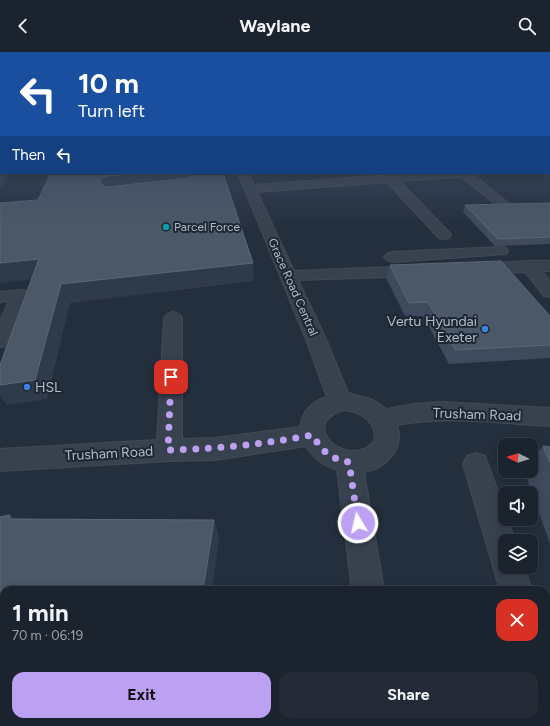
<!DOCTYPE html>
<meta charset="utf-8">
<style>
body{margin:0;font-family:Figtree,sans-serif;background:#242b36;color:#f1f3f6;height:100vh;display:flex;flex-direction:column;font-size:15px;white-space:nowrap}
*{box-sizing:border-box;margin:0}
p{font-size:13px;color:#a0a4aa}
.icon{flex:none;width:22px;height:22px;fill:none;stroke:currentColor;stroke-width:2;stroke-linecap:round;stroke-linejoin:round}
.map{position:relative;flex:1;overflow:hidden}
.sheet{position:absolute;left:0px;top:534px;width:550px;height:140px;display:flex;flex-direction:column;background:#1b232e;border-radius:12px 12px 0 0;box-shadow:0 2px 10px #0003,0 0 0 1px #39404a}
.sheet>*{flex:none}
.banner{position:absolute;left:0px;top:0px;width:550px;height:122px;box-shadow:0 2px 10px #0003,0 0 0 1px #39404a;background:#1a4fa0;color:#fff;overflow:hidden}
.needle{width:26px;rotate:275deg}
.buttons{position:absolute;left:498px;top:386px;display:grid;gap:8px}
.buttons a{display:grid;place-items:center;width:40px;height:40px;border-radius:8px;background:#1b232e;box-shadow:0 2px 10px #0003,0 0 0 1px #39404a;font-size:20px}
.pin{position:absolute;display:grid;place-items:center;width:34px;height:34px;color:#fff;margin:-17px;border-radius:8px;box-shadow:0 2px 6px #0006}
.me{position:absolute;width:44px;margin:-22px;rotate:351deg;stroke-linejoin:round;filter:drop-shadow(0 0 3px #0008)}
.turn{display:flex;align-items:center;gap:14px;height:84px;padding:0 12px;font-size:18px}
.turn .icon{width:52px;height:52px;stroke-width:2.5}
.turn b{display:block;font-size:28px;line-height:34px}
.then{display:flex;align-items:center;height:38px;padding:0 12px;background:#0003;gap:8px;font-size:15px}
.round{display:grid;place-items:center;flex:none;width:42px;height:42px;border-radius:12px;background:#242b36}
.summary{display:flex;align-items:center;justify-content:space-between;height:68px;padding:0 12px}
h1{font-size:24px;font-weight:700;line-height:30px}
.action{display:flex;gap:8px;margin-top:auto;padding:8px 12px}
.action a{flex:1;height:46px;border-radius:12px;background:#bca0f2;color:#111;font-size:16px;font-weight:700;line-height:46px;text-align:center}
.action a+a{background:#242b36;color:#f1f3f6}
header{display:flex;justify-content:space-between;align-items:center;height:52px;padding:0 12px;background:#1b232e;font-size:18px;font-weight:700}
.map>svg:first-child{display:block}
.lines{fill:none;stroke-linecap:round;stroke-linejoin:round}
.minor-casing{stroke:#414a57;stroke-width:2}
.minor{fill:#38414e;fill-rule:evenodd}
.wall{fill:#3f4b5c}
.shaded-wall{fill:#2f3b4b}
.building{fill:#4b5868;stroke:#5c6777}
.route{stroke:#bca0f2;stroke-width:7;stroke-dasharray:0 12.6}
.culture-dot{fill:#0f9aa8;stroke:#1d2633;stroke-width:1.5}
.shop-dot{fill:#3f7fe0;stroke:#1d2633;stroke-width:1.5}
.labels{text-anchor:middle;stroke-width:4;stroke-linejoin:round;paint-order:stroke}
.far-poi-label{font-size:12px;fill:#b4bcc9;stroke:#1d2633;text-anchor:start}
.far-street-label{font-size:12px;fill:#b4bcc9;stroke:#1d2633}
.poi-label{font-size:14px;fill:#b4bcc9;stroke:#1d2633;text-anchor:end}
.street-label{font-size:14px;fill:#b4bcc9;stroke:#1d2633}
</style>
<header><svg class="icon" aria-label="back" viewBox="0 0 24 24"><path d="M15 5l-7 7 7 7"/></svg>Waylane<svg class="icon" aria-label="search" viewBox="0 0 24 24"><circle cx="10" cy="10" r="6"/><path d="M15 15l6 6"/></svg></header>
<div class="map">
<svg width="550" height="674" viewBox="0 0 550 674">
<rect width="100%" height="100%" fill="#242f3e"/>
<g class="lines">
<!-- minor casing -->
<g class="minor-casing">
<path id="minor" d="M 549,110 L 550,110 L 550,116 L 549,116 Z
M 238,121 L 248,121 L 254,133 L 389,123 L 471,121 L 508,151 L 506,154 L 498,154 L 461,125 L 399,129 L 449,180 L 451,183 L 449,186 L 444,187 L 439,186 L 387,130 L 257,140 L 294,219 L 418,214 L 424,216 L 426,219 L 424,222 L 418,224 L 298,228 L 325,285 L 348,341 L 371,347 L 387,357 L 414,352 L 442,350 L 550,356 L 550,374 C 499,371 447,364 397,373 C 405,396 386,417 364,420 L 384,538 L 352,538 L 337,418 C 323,414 314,407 306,394 L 215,408 L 169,409 L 0,419 L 0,397 L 157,388 L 164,266 L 167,262 L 173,260 L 179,262 L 182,266 L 182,387 L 215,386 L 300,375 C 302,360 312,349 327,345 L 305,285 ZM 345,358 C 362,360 378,371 374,390 C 346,419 296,370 345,358 Z
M 501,195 L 506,196 L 508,199 L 506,202 L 392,210 L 387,208 L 384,205 L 387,202 L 392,200 Z
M 529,209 L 550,209 L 550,219 L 542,219 L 550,229 L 550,245 L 544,244 L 525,220 L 477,222 L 471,220 L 469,217 L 471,214 L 477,212 Z
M 21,238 L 27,239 L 30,243 L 10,289 L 7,294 L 0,295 L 0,269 L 9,249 L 0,250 L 0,240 Z
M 476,401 L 485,404 L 505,459 L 505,467 L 508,467 L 515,489 L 505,489 L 505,515 L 524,515 L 532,538 L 500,538 L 463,412 L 467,404 Z
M 546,615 L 550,617 L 549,663 L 546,662 Z
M 364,670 L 404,670 L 405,674 L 365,674 Z"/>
</g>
<!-- minor -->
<use href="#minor" class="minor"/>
</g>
<!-- wall -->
<path class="wall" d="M 550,151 L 550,192 L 495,194 L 463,160 L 465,153 Z
M 390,213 L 550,264 L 550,306 L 449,312 L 423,264 L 405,264 L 386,226 Z
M 543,394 L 550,395 L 550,492 L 524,419 L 531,419 L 531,408 Z
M 10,463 L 15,467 L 214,468 L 219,486 L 4,538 L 4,604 L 0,622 L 0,465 Z"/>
<!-- shaded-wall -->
<path class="shaded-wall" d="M 1,109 L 1,121 L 10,121 L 0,136 L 0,111 Z
M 144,121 L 220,121 L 107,141 L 100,130 L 102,126 L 107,124 Z
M 39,207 L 48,225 L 0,231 L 0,211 Z
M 253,211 L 254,229 L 70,251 L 47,347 L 7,353 L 0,344 L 0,333 L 61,232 Z
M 10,463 L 31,481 L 9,467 Z
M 214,468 L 219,486 L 212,538 L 203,538 Z
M 0,598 L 4,599 L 4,604 L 0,622 Z
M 76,670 L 98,670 L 96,674 L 74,674 Z"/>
<!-- building -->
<path class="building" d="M 0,97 L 1,97 L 1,109 L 0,111 Z
M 51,121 L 144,121 L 107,124 L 102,126 L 100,130 L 103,134 L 107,135 L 189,126 L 199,121 L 223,121 L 253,211 L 61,232 L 35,328 L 0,333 L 0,313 L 39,207 L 0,211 L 0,151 L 38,148 Z
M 550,151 L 550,185 L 498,187 L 465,153 Z
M 501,209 L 550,264 L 550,293 L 455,298 L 428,250 L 409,251 L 390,213 Z
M 543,394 L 550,395 L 550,410 Z
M 10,463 L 9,467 L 214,468 L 203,538 L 4,538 L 4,587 L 0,587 L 0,465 Z
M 4,662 L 4,670 L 76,670 L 74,674 L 0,674 Z"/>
<!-- sky -->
<linearGradient id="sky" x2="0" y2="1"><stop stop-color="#141a22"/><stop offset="0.47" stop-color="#3f4d63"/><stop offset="1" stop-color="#3f4d63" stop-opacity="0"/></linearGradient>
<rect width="550" height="176" fill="url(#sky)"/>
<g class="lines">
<!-- route -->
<path class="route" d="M 171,325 L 168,398 C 218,397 264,392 313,383 C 321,399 331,407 349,410 L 358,471"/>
</g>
<!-- markers -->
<circle class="culture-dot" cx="166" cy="175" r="4"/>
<g class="shop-dot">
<circle cx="485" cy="277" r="4"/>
<circle cx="27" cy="335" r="4"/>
</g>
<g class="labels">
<!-- far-poi labels -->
<g class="far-poi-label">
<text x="174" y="179">Parcel Force</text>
</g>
<!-- far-street labels -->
<g class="far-street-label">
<text transform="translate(293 235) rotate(66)" y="4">Grace Road Central</text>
</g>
<!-- poi labels -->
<g class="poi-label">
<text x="477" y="274">Vertu Hyundai<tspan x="477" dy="16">Exeter</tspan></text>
<text x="35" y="340" text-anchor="start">HSL</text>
</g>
<!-- street labels -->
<g class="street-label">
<text transform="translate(477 362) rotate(2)" y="5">Trusham Road</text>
<text transform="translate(109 401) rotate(-3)" y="5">Trusham Road</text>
</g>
</g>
</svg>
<div class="buttons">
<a><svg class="needle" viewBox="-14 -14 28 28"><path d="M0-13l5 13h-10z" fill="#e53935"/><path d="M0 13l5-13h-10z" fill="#a0a4aa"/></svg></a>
<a><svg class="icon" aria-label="sound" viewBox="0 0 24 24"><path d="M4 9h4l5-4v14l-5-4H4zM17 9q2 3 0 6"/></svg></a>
<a><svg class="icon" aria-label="layers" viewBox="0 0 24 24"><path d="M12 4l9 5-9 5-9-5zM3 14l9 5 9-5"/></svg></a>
</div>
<div class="pin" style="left:171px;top:325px;background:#d93025"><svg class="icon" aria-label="arrive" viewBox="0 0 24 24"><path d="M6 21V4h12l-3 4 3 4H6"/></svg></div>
<svg class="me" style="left:358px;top:471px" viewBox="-20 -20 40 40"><circle r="17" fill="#bca0f2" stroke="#fff" stroke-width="3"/><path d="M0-11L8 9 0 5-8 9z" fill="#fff"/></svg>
<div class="banner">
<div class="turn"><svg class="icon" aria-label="left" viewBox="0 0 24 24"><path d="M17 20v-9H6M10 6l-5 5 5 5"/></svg><div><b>10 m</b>Turn left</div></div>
<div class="then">Then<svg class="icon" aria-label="left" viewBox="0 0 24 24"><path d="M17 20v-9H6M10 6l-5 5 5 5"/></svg></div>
</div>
<section class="sheet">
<div class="summary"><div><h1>1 min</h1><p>70 m · 06:19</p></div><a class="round" style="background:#d93025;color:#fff"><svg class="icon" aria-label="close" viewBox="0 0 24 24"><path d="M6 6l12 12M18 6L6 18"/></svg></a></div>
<div class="action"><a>Exit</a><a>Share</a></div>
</section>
</div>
